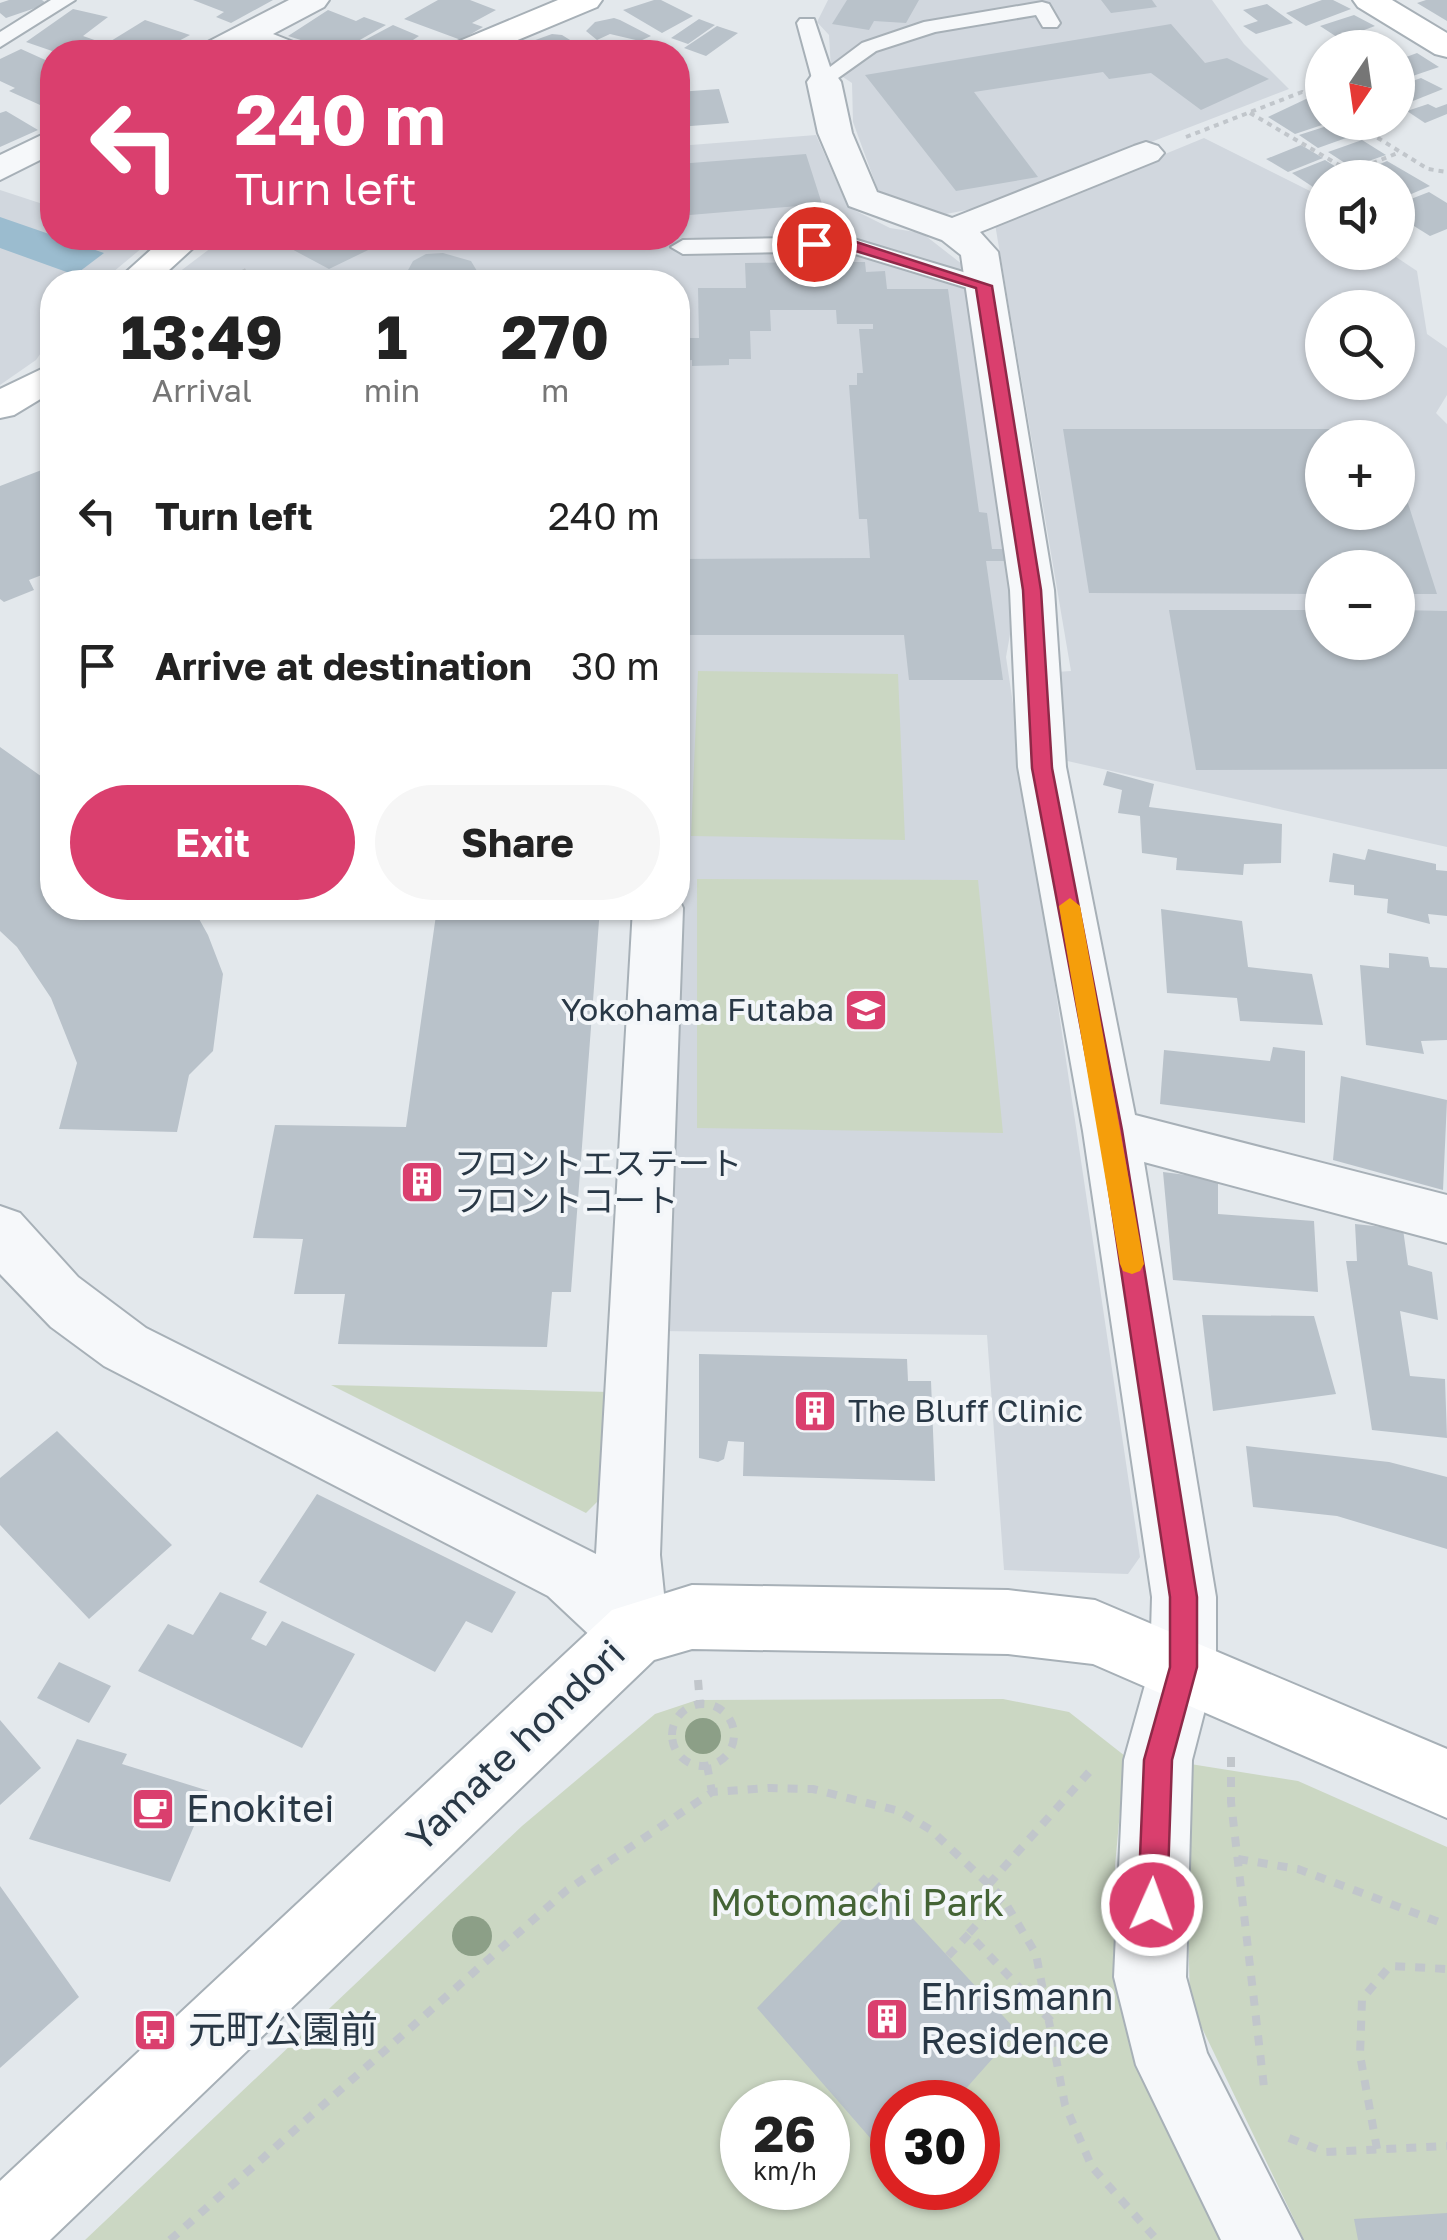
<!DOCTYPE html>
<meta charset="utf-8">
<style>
body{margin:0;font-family:"Golos Text","Noto Sans JP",sans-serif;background:#f6f6f6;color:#222;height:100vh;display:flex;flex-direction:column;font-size:38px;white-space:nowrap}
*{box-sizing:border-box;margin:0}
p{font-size:32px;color:#767676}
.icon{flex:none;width:55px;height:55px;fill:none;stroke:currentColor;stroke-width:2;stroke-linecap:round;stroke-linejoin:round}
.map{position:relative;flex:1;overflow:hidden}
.panel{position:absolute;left:40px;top:270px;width:650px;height:650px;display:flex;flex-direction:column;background:#fff;border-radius:40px;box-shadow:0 2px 8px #0004}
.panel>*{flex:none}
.banner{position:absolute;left:40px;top:40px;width:650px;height:210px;border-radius:40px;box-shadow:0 2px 8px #0004;background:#da3f6e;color:#fff;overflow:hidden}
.needle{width:65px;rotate:193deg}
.controls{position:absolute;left:1305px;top:30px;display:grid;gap:20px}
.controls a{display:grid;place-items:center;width:110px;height:110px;border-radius:50%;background:#fff;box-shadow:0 2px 8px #0004;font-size:50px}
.speed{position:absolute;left:720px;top:2080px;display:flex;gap:20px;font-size:50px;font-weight:700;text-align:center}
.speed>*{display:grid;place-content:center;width:130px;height:130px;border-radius:50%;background:#fff;box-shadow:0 2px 8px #0004;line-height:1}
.speed small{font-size:25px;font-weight:400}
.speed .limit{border:15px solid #d22;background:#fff;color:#111}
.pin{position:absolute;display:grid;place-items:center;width:85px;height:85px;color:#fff;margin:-42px;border:5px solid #fff;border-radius:50%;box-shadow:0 2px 10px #0007}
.me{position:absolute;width:110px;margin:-55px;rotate:2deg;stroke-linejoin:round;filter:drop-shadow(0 0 8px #0008)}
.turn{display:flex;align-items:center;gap:35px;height:210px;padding:0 30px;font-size:45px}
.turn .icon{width:130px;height:130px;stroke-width:2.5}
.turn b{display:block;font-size:70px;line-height:85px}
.eta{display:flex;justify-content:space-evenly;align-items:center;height:170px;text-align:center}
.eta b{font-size:60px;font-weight:700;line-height:70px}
.button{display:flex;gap:20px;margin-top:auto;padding:20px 30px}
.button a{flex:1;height:115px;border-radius:60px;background:#da3f6e;color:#fff;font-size:40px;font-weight:700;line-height:115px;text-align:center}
.button a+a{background:#f6f6f6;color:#222}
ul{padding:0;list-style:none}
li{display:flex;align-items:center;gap:30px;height:150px;padding:0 30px}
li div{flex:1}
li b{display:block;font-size:38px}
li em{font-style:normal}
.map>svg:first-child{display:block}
.built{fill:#d1d7de;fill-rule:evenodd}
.green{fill:#cbd7c3;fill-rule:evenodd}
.water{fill:#9bbccf}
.building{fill:#b9c2ca}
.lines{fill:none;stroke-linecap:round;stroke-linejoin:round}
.lane-casing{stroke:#a7b0b7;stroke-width:4}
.street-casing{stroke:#a7b0b7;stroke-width:4}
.secondary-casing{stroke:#a7b0b7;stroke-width:4}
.path-far1{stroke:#c1c6cb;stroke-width:4;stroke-dasharray:5 5;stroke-linecap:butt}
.path{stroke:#c1c6cb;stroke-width:8;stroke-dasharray:10 10;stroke-linecap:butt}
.lane{fill:#f6f8fa;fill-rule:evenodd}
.street{fill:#f6f8fa;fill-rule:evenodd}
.secondary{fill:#fff;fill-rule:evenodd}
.tree{fill:#8c9f87}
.route{fill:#da3f6e;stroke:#8e2948;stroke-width:2.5}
.slow{fill:#f59e0b}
.labels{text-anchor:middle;stroke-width:8;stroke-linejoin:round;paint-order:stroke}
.poi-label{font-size:32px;fill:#293846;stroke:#f3f6f9;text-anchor:start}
.near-street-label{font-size:38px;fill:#293846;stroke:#f3f6f9}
.near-poi-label{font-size:38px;fill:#293846;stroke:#f3f6f9;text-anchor:start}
.near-park-label{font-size:38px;fill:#446335;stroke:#f3f6f9}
</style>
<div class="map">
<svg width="1447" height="2240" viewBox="0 0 1447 2240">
<rect width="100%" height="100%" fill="#e3e8ec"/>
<!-- built -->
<path class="built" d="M 828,0 L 1212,0 L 1244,44 L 1289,89 L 982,207 L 946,214 L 911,210 L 880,196 L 853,122 L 852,83 L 831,69 L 829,35 L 817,22 Z
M 816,135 L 848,207 L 890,228 L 922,233 L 967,268 L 1016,601 L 1006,657 L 1140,1557 L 1128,1574 L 1004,1570 L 987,1335 L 659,1331 L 688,691 L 678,690 L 678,282 L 166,282 L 224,238 L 678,238 L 678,146 Z
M 1204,138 L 1322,197 L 1322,252 L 1390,253 L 1417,271 L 1427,334 L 1447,348 L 1447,395 L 1436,413 L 1447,424 L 1447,847 L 1063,760 L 1056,672 L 1071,671 L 995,224 ZM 1322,308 L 1398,308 L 1398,382 L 1322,382 ZM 1322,438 L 1398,438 L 1398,512 L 1322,512 ZM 1322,568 L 1398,568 L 1398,642 L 1322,642 Z
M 0,190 L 52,207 L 52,238 L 134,238 L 148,243 L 101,282 L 52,282 L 52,337 L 36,360 L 0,385 Z"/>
<!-- green -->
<path class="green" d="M 698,671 L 898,674 L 905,840 L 691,836 Z
M 697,879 L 978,880 L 1003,1133 L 697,1128 Z
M 331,1385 L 610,1392 L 605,1494 L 586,1513 Z
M 1003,1699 L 1069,1712 L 1125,1756 L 1115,1866 L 1117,1981 L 1227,2240 L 85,2240 L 522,1826 L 655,1714 L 697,1700 ZM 742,2102 L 828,2102 L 828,2188 L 742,2188 ZM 892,2102 L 978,2102 L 978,2188 L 892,2188 Z
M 1184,1763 L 1298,1781 L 1447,1847 L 1447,2240 L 1304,2240 L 1190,2003 Z"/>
<!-- water -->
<path class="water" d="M 0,217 L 104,253 L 75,275 L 0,248 Z"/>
<!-- building -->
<path class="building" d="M 9,0 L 42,0 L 47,4 L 6,18 L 0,13 L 0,3 Z
M 193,0 L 273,0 L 231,23 L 216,17 L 224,12 Z
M 438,0 L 470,0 L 496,10 L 472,23 L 483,27 L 461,40 L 404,19 Z
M 654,0 L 661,0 L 693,16 L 662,33 L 623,10 Z
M 847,0 L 919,0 L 906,23 L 874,21 L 869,30 L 832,24 Z
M 1101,0 L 1152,0 L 1157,7 L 1111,13 Z
M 1322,0 L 1333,0 L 1351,9 L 1306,26 L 1286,13 Z
M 1426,0 L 1447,0 L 1447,21 L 1417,3 Z
M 1267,4 L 1293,23 L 1256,34 L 1243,26 L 1258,21 L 1243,10 Z
M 73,9 L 108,17 L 83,36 L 106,44 L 145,20 L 190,35 L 158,52 L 55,52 L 26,42 Z
M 328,10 L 356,21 L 364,17 L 386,25 L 339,52 L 288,36 Z
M 1354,15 L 1375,26 L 1340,39 L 1320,26 Z
M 614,18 L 620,20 L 651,36 L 640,41 L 610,34 L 597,40 L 586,31 L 595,22 Z
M 699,19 L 715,25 L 688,44 L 671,38 Z
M 1171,24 L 1205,63 L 1227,58 L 1269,79 L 1201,110 L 1151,73 L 1109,79 L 1103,72 L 974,92 L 1038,177 L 956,191 L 865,75 Z
M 393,25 L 419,36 L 413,40 L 431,47 L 422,52 L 348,49 Z
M 717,26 L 738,33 L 706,56 L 684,48 Z
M 552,34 L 562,35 L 583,48 L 571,52 L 537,52 L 527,43 Z
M 21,49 L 52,63 L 52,107 L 49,109 L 9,91 L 15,88 L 0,81 L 0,59 Z
M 1417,53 L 1439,67 L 1398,81 L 1398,60 Z
M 1421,78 L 1443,89 L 1398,107 L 1398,86 Z
M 719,89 L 729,123 L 678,127 L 678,92 Z
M 1306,99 L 1322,110 L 1322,125 L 1295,134 L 1268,117 Z
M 1428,104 L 1436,108 L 1447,104 L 1447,114 L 1425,123 L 1407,111 Z
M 6,111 L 38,130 L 0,147 L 0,113 Z
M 1327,126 L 1346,138 L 1318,148 L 1299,135 Z
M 1362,140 L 1386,155 L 1351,167 L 1328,152 Z
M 1301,145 L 1323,158 L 1288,172 L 1266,159 Z
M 806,154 L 822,204 L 678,216 L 678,164 Z
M 1325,160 L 1346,173 L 1322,178 L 1322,183 L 1313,187 L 1292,173 Z
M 1387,161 L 1430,186 L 1402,198 L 1398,195 L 1398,178 L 1368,178 L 1359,173 Z
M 1429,192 L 1447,203 L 1447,229 L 1430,236 L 1398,216 L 1398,204 Z
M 271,238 L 393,238 L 329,269 Z
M 443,253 L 471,261 L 477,271 L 642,272 L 642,282 L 410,282 L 407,272 L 413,261 L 426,254 Z
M 865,262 L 866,272 L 885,271 L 887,289 L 948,289 L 979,512 L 987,513 L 992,549 L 1005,549 L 1006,561 L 986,561 L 1003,680 L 909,680 L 904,635 L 678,635 L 678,559 L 870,558 L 867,519 L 859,519 L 849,385 L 857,385 L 857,373 L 863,373 L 859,329 L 873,329 L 873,324 L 837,324 L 836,310 L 770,310 L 771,331 L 750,331 L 751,359 L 729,359 L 729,365 L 692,366 L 692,360 L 680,361 L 680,338 L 699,338 L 698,288 L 746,288 L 745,263 Z
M 379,276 L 378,282 L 253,282 L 254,277 Z
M 1063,429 L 1385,429 L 1387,438 L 1322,438 L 1322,512 L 1398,512 L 1398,472 L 1437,594 L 1398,594 L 1398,568 L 1322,568 L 1322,594 L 1089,593 Z
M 52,466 L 52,571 L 29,580 L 34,590 L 4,602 L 0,599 L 0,486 Z
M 1169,610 L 1322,610 L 1322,642 L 1398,642 L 1398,610 L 1447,611 L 1447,769 L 1196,770 Z
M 0,747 L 52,784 L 52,908 L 193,908 L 208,935 L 223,974 L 213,1051 L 189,1075 L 177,1132 L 59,1129 L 77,1063 L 51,998 L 17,947 L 0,931 Z
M 1107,771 L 1154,784 L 1149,807 L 1282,824 L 1281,863 L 1244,864 L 1243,875 L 1176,870 L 1177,858 L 1142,853 L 1140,816 L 1118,813 L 1122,790 L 1103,785 Z
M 1368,849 L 1436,864 L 1436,870 L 1447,871 L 1447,916 L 1428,914 L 1430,924 L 1387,913 L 1388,899 L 1354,895 L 1354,885 L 1329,882 L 1333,853 L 1365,860 Z
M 437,908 L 600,908 L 571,1292 L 552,1292 L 547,1347 L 338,1344 L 345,1294 L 294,1294 L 303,1239 L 253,1238 L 275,1125 L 406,1127 Z
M 1161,909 L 1242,921 L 1248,967 L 1312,974 L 1323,1025 L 1240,1021 L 1237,998 L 1167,993 Z
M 1389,953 L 1428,957 L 1430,967 L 1447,968 L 1447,1040 L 1421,1041 L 1424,1054 L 1366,1045 L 1360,965 L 1389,968 Z
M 1273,1047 L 1305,1051 L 1305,1123 L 1160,1104 L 1164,1050 L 1270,1061 Z
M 1341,1076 L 1447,1100 L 1443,1190 L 1333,1160 Z
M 1163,1172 L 1218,1179 L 1218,1214 L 1314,1221 L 1318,1292 L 1173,1280 Z
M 1355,1224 L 1403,1229 L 1408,1265 L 1432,1272 L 1438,1320 L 1400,1311 L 1410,1376 L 1445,1379 L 1447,1438 L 1372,1430 L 1346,1261 L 1357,1261 Z
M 1202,1315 L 1314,1316 L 1336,1394 L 1213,1411 Z
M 699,1354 L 907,1359 L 908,1381 L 931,1381 L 935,1481 L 743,1476 L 744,1442 L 728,1441 L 724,1459 L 718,1462 L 699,1458 Z
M 57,1431 L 172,1545 L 89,1619 L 0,1525 L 0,1478 Z
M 1246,1446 L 1389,1462 L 1447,1477 L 1447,1549 L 1337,1516 L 1253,1507 Z
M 317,1494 L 516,1592 L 492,1633 L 466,1621 L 435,1672 L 259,1582 Z
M 220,1592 L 267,1612 L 251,1639 L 266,1646 L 282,1621 L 355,1654 L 302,1748 L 138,1671 L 168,1624 L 193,1635 Z
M 59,1662 L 111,1686 L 89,1723 L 37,1698 Z
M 0,1720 L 41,1768 L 0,1805 Z
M 77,1739 L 127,1754 L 122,1764 L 209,1791 L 170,1882 L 29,1839 Z
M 879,1882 L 1017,2031 L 954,2102 L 892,2102 L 892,2163 L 757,2008 Z
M 0,1886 L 79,1997 L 0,2068 Z
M 1447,2213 L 1447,2240 L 1358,2240 L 1354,2219 Z"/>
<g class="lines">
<!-- lane casing -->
<g class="lane-casing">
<path id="lane" d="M 51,0 L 75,0 L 0,47 L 0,32 Z
M 1042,2 L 1049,4 L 1060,23 L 1057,27 L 1043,27 L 1036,15 L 935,32 L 876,51 L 824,88 L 813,82 L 797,23 L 800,19 L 814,19 L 830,67 L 862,43 L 924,22 Z
M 847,237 L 993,281 L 996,286 L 984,293 L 845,251 L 683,254 L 671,247 L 683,240 Z"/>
</g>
<!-- street casing -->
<g class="street-casing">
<path id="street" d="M 289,0 L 329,0 L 324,7 L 273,34 L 301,45 L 305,52 L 261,52 L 248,47 L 238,52 L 198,52 L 202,45 Z
M 824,72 L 836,75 L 841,82 L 852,133 L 877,192 L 952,218 L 1134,146 L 1146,142 L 1158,146 L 1164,153 L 1158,160 L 980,232 L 998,252 L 1054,590 L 1066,767 L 1135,1115 L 1447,1195 L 1447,1243 L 1144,1162 L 1216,1597 L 1216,1667 L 1192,1760 L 1186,1977 L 1207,2053 L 1302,2240 L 1221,2240 L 1136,2065 L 1114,1977 L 1124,1760 L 1150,1667 L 1152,1597 L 1083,1131 L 1018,767 L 1010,590 L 961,255 L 942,240 L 849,206 L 818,133 L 807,82 L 812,75 Z
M 52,130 L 52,154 L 0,180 L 0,155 Z
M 678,897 L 683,908 L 660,1555 L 668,1633 L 658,1656 L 635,1665 L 612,1656 L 548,1596 L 104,1366 L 51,1327 L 0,1274 L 0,1206 L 20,1213 L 78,1277 L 146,1328 L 596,1554 L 633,908 L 678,908 Z"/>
</g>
<!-- secondary casing -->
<g class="secondary-casing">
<path id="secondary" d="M 558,0 L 602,0 L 597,7 L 489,52 L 446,52 L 450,45 Z
M 1353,0 L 1392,0 L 1447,33 L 1447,57 L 1435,54 L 1358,7 Z
M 164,238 L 204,238 L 156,282 L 115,282 Z
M 52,364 L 52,392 L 14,415 L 0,418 L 0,389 Z
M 692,1585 L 1008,1590 L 1095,1600 L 1447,1749 L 1447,1818 L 1093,1664 L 1008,1654 L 692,1649 L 654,1660 L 50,2240 L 0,2240 L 0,2181 L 612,1610 Z"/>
</g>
<!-- path-far1 -->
<path class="path-far1" d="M 1250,113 L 1351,172 L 1400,152
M 1352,122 L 1428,169 L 1447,172
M 1186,137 L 1302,92 L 1322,104
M 224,282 L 246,270"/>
<!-- path -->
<path class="path" d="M 698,1680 L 700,1704
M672 1735a31 31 0 1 1 62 0a31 31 0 1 1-62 0Z
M 1231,1757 L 1231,1802 L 1264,2087
M 707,1765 L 712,1792
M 1238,1859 L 1298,1869 L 1447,1925
M 989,1884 L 1091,1770
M 969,1933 L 1002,1897
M 948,1956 L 969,1934 L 1051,2021
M 1289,2138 L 1325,2152 L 1447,2146
M 1377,2149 L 1360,2055 L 1362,1999 L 1390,1966 L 1447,1969
M 170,2240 L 567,1890 L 712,1792 L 769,1788 L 813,1789 L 899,1811 L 931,1830 L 1002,1897 L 1036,1954 L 1065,2105 L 1092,2167 L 1157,2240"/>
<!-- lane -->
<use href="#lane" class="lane"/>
<!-- street -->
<use href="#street" class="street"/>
<!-- secondary -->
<use href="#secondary" class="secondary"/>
</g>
<!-- trees -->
<g class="tree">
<circle cx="703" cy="1736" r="18"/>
<circle cx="472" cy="1936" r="20"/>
</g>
<!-- route -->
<path class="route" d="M 847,239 L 992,286 L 1041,590 L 1052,768 L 1122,1130 L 1197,1597 L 1197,1667 L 1172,1760 L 1167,1905 L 1163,1915 L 1152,1919 L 1142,1915 L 1138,1905 L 1144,1760 L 1170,1667 L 1170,1597 L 1100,1130 L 1032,768 L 1023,590 L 976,288 L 846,248 L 814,249 L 807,244 L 814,240 Z"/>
<!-- slow -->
<path class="slow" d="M 1070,898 L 1080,906 L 1144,1264 L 1140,1271 L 1132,1274 L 1123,1271 L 1120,1264 L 1059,906 Z"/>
<!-- icons -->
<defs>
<g id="school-square" transform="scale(2.25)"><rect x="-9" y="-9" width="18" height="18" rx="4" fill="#da3f6e" stroke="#f3f6f9"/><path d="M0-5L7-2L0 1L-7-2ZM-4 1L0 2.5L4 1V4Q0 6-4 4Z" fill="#fff"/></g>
<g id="building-square" transform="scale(2.25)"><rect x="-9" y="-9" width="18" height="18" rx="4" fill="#da3f6e" stroke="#f3f6f9"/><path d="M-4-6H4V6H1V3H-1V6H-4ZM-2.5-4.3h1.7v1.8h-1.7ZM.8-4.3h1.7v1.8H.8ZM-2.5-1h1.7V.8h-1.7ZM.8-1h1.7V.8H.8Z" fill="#fff"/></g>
<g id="cafe-square" transform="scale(2.25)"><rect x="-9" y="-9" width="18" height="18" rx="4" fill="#da3f6e" stroke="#f3f6f9"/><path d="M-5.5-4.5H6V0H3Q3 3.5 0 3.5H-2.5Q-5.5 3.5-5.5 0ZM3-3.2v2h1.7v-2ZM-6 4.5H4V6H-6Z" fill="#fff"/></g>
<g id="bus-square" transform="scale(2.25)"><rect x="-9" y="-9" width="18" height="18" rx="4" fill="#da3f6e" stroke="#f3f6f9"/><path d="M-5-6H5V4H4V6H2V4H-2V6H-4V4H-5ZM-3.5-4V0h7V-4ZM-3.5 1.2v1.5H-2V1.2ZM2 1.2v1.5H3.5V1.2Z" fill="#fff"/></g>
</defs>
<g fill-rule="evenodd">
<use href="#school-square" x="866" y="1010"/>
<use href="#building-square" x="422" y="1182"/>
<use href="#building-square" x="815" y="1411"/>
<use href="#cafe-square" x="153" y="1809"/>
<use href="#building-square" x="887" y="2019"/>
<use href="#bus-square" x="155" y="2030"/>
</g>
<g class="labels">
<!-- poi labels -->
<g class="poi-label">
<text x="834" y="1021" text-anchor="end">Yokohama Futaba</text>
<text x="454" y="1175">フロントエステート<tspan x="454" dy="37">フロントコート</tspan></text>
<text x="848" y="1422">The Bluff Clinic</text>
</g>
<!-- near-street labels -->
<g class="near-street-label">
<text transform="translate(516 1746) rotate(-44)" y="13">Yamate hondori</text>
</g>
<!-- near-poi labels -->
<g class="near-poi-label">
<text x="186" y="1822">Enokitei</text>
<text x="920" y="2010">Ehrismann<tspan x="920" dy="44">Residence</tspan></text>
<text x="188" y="2043">元町公園前</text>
</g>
<!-- near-park labels -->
<g class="near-park-label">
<text x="857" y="1916">Motomachi Park</text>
</g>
</g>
</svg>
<div class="controls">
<a><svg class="needle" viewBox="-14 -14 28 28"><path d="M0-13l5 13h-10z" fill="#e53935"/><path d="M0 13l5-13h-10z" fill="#767676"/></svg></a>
<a><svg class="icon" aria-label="sound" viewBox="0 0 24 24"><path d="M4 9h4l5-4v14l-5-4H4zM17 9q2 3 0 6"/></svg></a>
<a><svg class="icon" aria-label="search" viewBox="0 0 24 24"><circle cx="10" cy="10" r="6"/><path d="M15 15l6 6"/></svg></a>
<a>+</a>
<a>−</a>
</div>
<div class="speed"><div>26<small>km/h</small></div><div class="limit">30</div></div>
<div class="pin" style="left:814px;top:244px;background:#d93025"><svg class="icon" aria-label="arrive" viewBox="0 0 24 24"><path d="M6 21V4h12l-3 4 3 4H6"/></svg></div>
<svg class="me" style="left:1152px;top:1905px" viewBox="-20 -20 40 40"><circle r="17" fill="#da3f6e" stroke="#fff" stroke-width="3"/><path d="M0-11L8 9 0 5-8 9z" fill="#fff"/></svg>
<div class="banner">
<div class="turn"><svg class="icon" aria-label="left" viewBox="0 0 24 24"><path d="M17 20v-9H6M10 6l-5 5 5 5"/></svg><div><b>240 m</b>Turn left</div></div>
</div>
<section class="panel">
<div class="eta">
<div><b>13:49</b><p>Arrival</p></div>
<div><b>1</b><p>min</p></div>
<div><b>270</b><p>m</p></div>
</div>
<ul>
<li><svg class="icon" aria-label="left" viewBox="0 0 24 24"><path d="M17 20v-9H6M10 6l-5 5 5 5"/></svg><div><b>Turn left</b></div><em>240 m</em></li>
<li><svg class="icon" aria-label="arrive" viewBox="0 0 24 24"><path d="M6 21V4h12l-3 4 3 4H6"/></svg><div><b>Arrive at destination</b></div><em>30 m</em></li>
</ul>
<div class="button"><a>Exit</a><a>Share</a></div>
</section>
</div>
